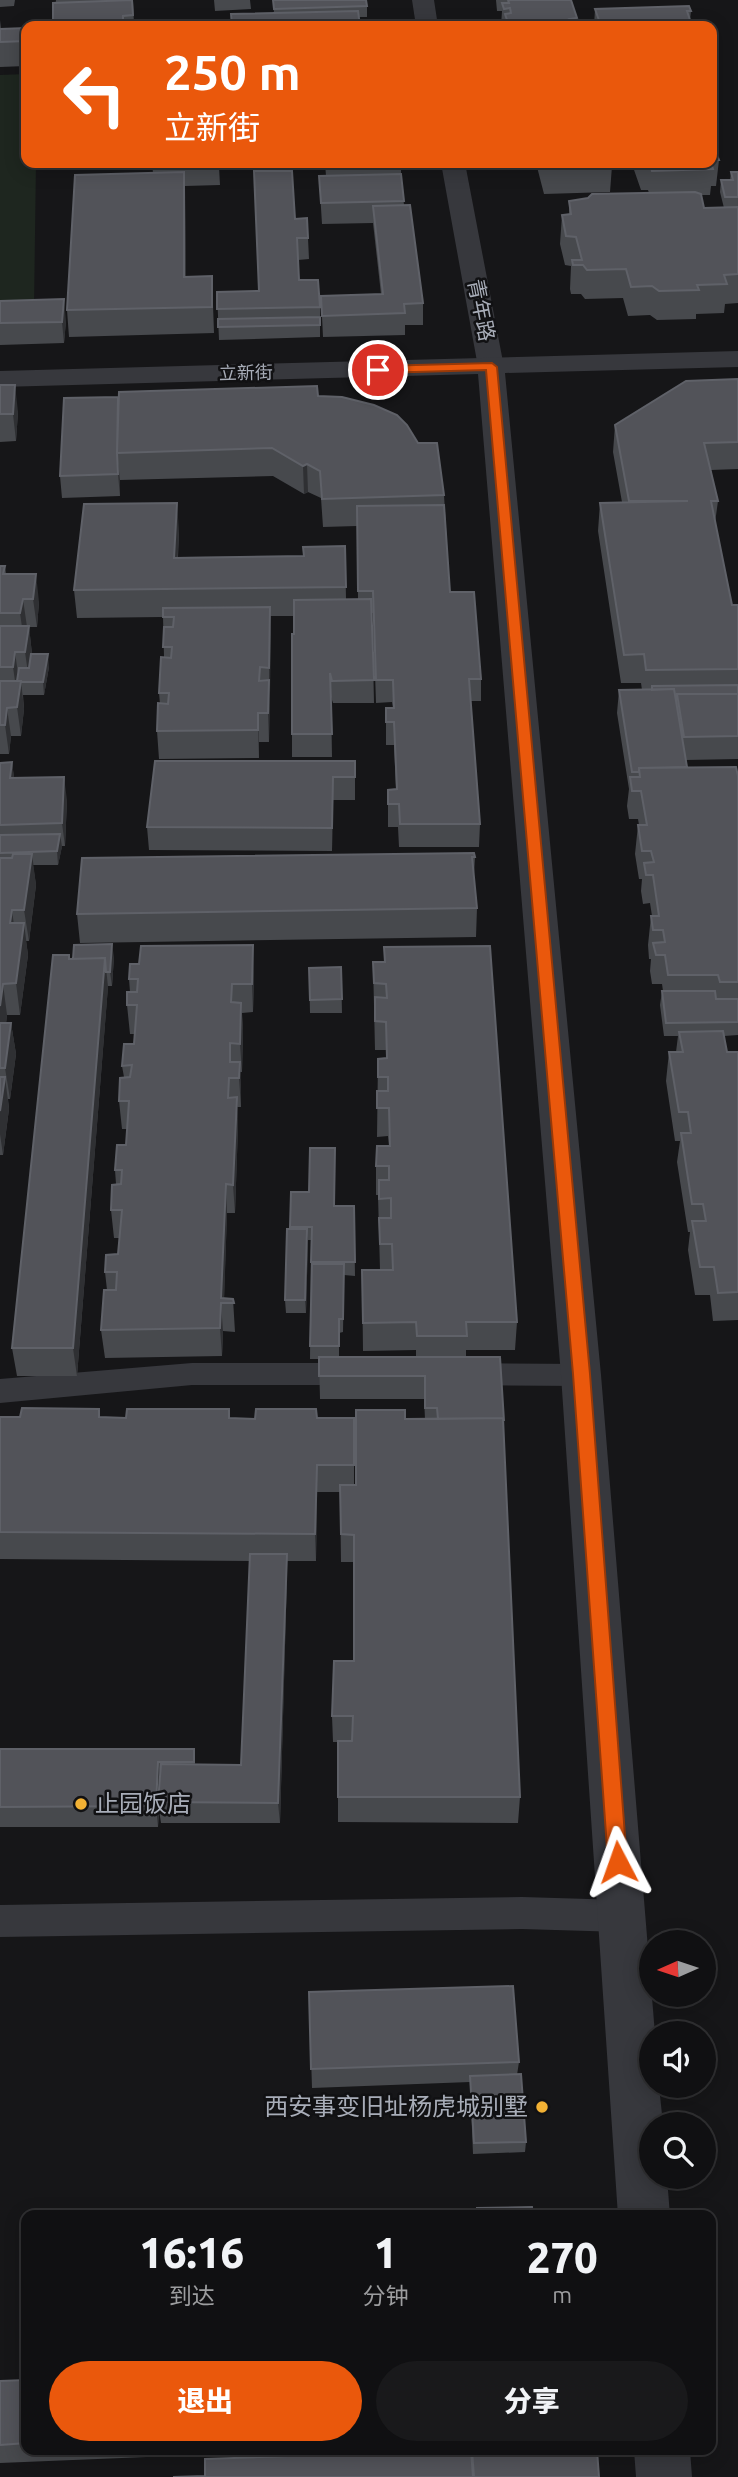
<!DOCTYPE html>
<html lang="zh">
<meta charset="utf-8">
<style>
body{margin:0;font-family:Ubuntu,"Noto Sans SC",sans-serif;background:#19191b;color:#f1f3f6;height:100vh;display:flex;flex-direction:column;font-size:26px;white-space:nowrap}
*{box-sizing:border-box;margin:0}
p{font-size:23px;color:#9c9d9f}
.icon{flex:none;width:38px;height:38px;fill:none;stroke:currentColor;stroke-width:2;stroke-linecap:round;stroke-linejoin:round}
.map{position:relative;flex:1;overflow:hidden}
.panel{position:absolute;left:21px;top:2210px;width:695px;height:245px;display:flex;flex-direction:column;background:#101012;border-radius:14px;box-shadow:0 4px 18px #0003,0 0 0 2px #303032}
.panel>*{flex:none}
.banner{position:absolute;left:21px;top:21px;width:696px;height:147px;border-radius:14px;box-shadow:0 4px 18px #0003,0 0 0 2px #303032;background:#ea580c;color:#fff;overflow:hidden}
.needle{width:46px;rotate:267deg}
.buttons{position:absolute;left:639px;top:1930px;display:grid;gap:14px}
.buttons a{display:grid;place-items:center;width:77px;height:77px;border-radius:50%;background:#101012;box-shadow:0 4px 18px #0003,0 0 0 2px #303032;font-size:35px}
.pin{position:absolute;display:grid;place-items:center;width:60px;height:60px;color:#fff;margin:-30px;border:4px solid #fff;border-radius:50%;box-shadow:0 2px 7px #0007}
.me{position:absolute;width:77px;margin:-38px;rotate:356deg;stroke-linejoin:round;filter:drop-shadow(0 0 5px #0008)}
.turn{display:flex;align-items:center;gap:24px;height:147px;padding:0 28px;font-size:32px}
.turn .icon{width:91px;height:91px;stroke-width:2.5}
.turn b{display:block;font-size:49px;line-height:60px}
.eta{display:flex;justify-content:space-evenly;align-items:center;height:119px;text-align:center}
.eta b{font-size:42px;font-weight:800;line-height:49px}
.cta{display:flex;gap:14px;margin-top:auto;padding:14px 28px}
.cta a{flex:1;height:80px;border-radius:42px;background:#ea580c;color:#fff;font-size:28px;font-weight:800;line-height:80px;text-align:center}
.cta a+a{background:#19191b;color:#f1f3f6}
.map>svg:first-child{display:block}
.green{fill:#1e261f}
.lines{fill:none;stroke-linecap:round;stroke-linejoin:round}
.service{fill:#37383d;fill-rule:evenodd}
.minor{fill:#37383d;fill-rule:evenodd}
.tertiary{fill:#37383d;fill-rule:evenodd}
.wall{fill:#47494d}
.shaded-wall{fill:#2f3033}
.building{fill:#525359;stroke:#5f6168;stroke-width:2}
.route{fill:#ea580c;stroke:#983908;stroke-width:2}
.poi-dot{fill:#f2b134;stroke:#111113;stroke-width:2.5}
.labels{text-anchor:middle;stroke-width:5;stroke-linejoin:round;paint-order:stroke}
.far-street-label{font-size:18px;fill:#a8adb8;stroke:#111113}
.street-label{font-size:21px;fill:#a8adb8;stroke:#111113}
.near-poi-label{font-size:24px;fill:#a8adb8;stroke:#111113;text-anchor:start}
</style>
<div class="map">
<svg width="738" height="2477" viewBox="0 0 738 2477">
<rect width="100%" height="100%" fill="#161618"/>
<!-- green -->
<path class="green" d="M 26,74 L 26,163 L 36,163 L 34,308 L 0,310 L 0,75 Z"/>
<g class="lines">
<!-- service -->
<path class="service" d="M 192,1363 L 358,1363 L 368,1366 L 373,1374 L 368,1382 L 358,1385 L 192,1385 L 0,1403 L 0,1379 Z
M 462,1363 L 581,1364 L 591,1367 L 596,1375 L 591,1383 L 581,1386 L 462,1385 L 452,1382 L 447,1374 L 452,1366 Z
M 522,1897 L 622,1900 L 634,1905 L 639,1916 L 634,1927 L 622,1932 L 522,1929 L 0,1937 L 0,1905 Z"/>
<!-- minor -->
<path class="minor" d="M 412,0 L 434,0 L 438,26 L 416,26 Z
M 441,163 L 465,163 L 504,367 L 500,373 L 491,375 L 482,373 L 478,367 Z"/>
<!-- tertiary -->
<path class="tertiary" d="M 738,351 L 738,367 L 505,373 L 601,1375 L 655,2034 L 651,2034 L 651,2086 L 659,2086 L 663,2124 L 651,2124 L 651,2177 L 667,2177 L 670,2216 L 618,2216 L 561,1375 L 478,374 L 0,387 L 0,371 Z
M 634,2450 L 690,2450 L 692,2477 L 636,2477 Z"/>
</g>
<!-- wall -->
<path class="wall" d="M 0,0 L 15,0 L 14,6 L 0,7 Z
M 56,0 L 133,0 L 134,26 L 53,26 Z
M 214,0 L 250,0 L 251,9 L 215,11 Z
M 273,0 L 367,6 L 367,17 L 359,17 L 360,26 L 232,26 L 231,14 L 274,13 Z
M 496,0 L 571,0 L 577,18 L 576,26 L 501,26 L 502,11 L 497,11 Z
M 595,9 L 691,11 L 690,20 L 692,26 L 594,26 Z
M 0,20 L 1,29 L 26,28 L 26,66 L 0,67 Z
M 712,83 L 715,91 L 712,116 Z
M 712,142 L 719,160 L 716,186 L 711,186 L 710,195 L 701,195 L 704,208 L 724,208 L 720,192 L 721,180 L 730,180 L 731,172 L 738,172 L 738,303 L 725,304 L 724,313 L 696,314 L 696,319 L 657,320 L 650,315 L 628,316 L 623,298 L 585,299 L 581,294 L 571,294 L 570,289 L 571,266 L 565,265 L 560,244 L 562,215 L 569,214 L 569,201 L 649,193 L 648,190 L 641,190 L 633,167 L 634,163 L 712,163 Z
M 152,163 L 226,163 L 226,167 L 219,167 L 220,185 L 185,186 L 186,277 L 212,276 L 214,333 L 69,337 L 67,310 L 153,173 Z
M 325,163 L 401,163 L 401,174 L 404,205 L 423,303 L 423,325 L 405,325 L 405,335 L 323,337 L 321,296 L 381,294 L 373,223 L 322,224 L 319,176 L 326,176 Z
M 536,163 L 611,163 L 612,166 L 610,192 L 544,194 Z
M 295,219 L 308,238 L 309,259 L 298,260 L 299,280 L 320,307 L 320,337 L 219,340 L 217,292 L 259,291 Z
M 0,301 L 66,321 L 64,343 L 0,345 Z
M 738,379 L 738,469 L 711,470 L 718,501 L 715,523 L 732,605 L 738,605 L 738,759 L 686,760 L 687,767 L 738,776 L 738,1035 L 724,1036 L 727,1052 L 738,1052 L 738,1320 L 713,1321 L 710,1295 L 695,1295 L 688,1250 L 690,1232 L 688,1232 L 677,1162 L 680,1141 L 675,1141 L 666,1081 L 669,1052 L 676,1052 L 678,1036 L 664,1036 L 660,1005 L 662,991 L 663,991 L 662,984 L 652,984 L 650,971 L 651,959 L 649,959 L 648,945 L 651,916 L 652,916 L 650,903 L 643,904 L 641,891 L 642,879 L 639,879 L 635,854 L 638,825 L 639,825 L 638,819 L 629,819 L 627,806 L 629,789 L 617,713 L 619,690 L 642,690 L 641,683 L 621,683 L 598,531 L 600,503 L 622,502 L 613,452 L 615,425 Z
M 0,385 L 18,412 L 16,441 L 0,442 Z
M 318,396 L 444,495 L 450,592 L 481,679 L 481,701 L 471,701 L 480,824 L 479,847 L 399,847 L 398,827 L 388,827 L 388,790 L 396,789 L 394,745 L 386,745 L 386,708 L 393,708 L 392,702 L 376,703 L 373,613 L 372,613 L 374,703 L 333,703 L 331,697 L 332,757 L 292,757 L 292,734 L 294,616 L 270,616 L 269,742 L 259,742 L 259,758 L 159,759 L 157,731 L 160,704 L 159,693 L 164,657 L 163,617 L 77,618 L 74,590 L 179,531 L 178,557 L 304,556 L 345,546 L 346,599 L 358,599 L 357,526 L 323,527 L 321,498 L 308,492 L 304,494 L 273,476 L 120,480 L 120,496 L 62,498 L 60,476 L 64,398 Z
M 0,566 L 5,566 L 6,574 L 39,602 L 37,627 L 29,627 L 32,654 L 49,667 L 44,695 L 23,695 L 24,709 L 21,736 L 11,736 L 9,754 L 0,754 Z
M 355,761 L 355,800 L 333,800 L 332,851 L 149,850 L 147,827 Z
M 12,762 L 14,778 L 67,800 L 65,846 L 62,846 L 58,865 L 33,865 L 36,885 L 29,941 L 26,941 L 28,955 L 20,1015 L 7,1015 L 6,1023 L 11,1023 L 16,1054 L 10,1099 L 8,1099 L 9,1109 L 3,1155 L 0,1155 L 0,763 Z
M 475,857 L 474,875 L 477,908 L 476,937 L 80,943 L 77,914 Z
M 114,957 L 112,986 L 108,986 L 77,1376 L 17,1376 L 12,1348 L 70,959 Z
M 373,962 L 384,962 L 517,1322 L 515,1350 L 466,1350 L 466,1357 L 520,1797 L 518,1823 L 338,1822 L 338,1742 L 333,1742 L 332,1716 L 354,1661 L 354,1562 L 341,1562 L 340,1492 L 317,1492 L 316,1561 L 287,1561 L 287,1576 L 280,1823 L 161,1823 L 159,1810 L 158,1827 L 0,1827 L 0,1749 L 194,1749 L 195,1765 L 241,1765 L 250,1561 L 0,1559 L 0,1417 L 255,1419 L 354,1418 L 354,1485 L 356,1485 L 405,1419 L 425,1419 L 424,1399 L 320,1399 L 319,1359 L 310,1359 L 311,1240 L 308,1240 L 306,1313 L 286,1313 L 285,1300 L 290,1227 L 334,1206 L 354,1206 L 355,1276 L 344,1275 L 343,1332 L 339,1333 L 339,1357 L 416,1357 L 416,1350 L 363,1351 L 362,1270 L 380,1270 L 378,1195 L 376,1195 L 376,1166 L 389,1146 L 388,1136 L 377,1137 L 378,1059 L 386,1058 L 386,1050 L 375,1050 Z
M 341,967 L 342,1013 L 310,1013 L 309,968 Z
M 254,973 L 253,1012 L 242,1013 L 243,1031 L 242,1072 L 240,1072 L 241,1091 L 241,1107 L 237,1107 L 238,1126 L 235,1213 L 227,1213 L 224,1298 L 233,1299 L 235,1332 L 223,1331 L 222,1356 L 105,1358 L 101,1330 L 107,1290 L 105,1272 L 118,1254 L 120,1238 L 114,1238 L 111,1210 L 116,1184 L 115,1170 L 126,1145 L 127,1129 L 122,1129 L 119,1101 L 124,1077 L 122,1066 L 134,1044 L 135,1034 L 130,1034 L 127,1005 L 130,992 L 129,979 Z
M 309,1992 L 519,2062 L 517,2075 L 526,2142 L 525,2152 L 473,2154 L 470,2082 L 312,2088 Z
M 26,2380 L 26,2450 L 315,2450 L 0,2463 L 0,2381 Z
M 355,2450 L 597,2450 L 599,2477 L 173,2477 L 205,2476 L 355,2454 Z"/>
<!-- shaded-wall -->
<path class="shaded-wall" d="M 184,172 L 185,198 L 186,303 L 184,277 Z
M 64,299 L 66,321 L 64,343 L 62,322 Z
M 15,385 L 18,412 L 16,441 L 13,414 Z
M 118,463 L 120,480 L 120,496 L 118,474 Z
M 307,464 L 308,492 L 304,494 L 303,466 Z
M 177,503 L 179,531 L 176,586 L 174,558 Z
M 36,574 L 39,602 L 37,627 L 33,599 Z
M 23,599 L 27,627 L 24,641 L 20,613 Z
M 270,607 L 271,635 L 270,696 L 269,668 Z
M 29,626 L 32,654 L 29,680 L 25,652 Z
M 15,652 L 19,681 L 17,695 L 13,667 Z
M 48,654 L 49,667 L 44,695 L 43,682 Z
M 269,680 L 270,709 L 269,742 L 268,713 Z
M 21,681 L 24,709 L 21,736 L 17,707 Z
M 7,708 L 11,736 L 9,754 L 5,725 Z
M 258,713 L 259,742 L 259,758 L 258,730 Z
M 12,762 L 15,785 L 10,778 Z
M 64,777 L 67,800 L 65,846 L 62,823 Z
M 333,777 L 333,800 L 332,851 L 332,828 Z
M 60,834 L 62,847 L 58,865 L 57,851 Z
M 32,854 L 36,885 L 29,941 L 24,910 Z
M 12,910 L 16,941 L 10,923 Z
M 24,923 L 28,955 L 20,1015 L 16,983 Z
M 112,944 L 114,957 L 112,986 L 110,972 Z
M 253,945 L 254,973 L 253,1012 L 252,984 Z
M 105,958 L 108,987 L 77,1376 L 73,1348 Z
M 3,984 L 7,1015 L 3,1054 L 0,1036 L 0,1006 Z
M 241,1003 L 243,1031 L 242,1072 L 240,1044 Z
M 11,1023 L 16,1054 L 10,1099 L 5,1068 Z
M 240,1062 L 241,1091 L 241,1107 L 239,1078 Z
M 5,1077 L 9,1109 L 3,1155 L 0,1134 L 0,1111 Z
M 237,1097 L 238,1126 L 235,1213 L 233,1185 Z
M 226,1184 L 227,1213 L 224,1303 L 221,1298 Z
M 307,1229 L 308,1242 L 306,1313 L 305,1300 Z
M 221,1303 L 223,1331 L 222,1356 L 220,1328 Z
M 317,1465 L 317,1492 L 316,1561 L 315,1534 Z
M 287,1554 L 287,1576 L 280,1823 L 278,1803 Z
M 158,1762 L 161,1782 L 158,1802 L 159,1810 L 158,1827 L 156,1806 Z"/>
<!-- building -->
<path class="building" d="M 132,0 L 133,15 L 123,16 L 123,26 L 53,26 L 53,3 Z
M 273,0 L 366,0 L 367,6 L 274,9 Z
M 508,0 L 571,0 L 577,18 L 569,19 L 572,26 L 514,26 L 513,20 L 507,20 L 505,14 L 511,13 L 510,8 L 504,9 L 502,3 L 509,3 Z
M 689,6 L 691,11 L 687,11 L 692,26 L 601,26 L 595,9 Z
M 358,11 L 360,26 L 232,26 L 231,14 Z
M 26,28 L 26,41 L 0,42 L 0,29 Z
M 712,142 L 719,160 L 712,160 Z
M 544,163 L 611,163 L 612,166 L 545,168 Z
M 643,163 L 711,163 L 713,169 L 652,171 L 650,164 L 643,165 Z
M 254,171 L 292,171 L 295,219 L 307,218 L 308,238 L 297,238 L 299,280 L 318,280 L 320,307 L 217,309 L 217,292 L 259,291 Z
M 184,172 L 184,277 L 212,276 L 212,307 L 67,310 L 75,175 Z
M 731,172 L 738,172 L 738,197 L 725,197 L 721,180 L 733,180 Z
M 401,174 L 404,201 L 321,203 L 319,176 Z
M 695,192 L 701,194 L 704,208 L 738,207 L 738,274 L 724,275 L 727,284 L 697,285 L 699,290 L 659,291 L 652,286 L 631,287 L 626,269 L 587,270 L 583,265 L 573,265 L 572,260 L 582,260 L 576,237 L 566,236 L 562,215 L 571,214 L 569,201 L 588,198 L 592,194 Z
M 410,205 L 423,303 L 404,304 L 405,313 L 322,316 L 321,296 L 383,294 L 373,206 Z
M 64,299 L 62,322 L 0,323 L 0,301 Z
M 320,317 L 320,325 L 218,327 L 218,319 Z
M 738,379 L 738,442 L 704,443 L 718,501 L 711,501 L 732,605 L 738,605 L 738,669 L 646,670 L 644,654 L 624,655 L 600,503 L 688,501 L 629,501 L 615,425 L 686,381 Z
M 0,385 L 15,385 L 13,414 L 0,414 Z
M 317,386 L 318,396 L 342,397 L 374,405 L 397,415 L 407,425 L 418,443 L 437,443 L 444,495 L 322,499 L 320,471 L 307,464 L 303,466 L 272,448 L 117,453 L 119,392 Z
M 118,397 L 117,453 L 118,474 L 60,476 L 64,398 Z
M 177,503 L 174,558 L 304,556 L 303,547 L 345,546 L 346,587 L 74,590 L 84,504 Z
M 444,505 L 450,592 L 474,592 L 481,679 L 469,679 L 480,824 L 400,824 L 399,804 L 388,804 L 388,790 L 397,789 L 394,722 L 386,722 L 386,708 L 394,708 L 393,680 L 376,680 L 373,591 L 358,591 L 357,506 Z
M 0,566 L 5,566 L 3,574 L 36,574 L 33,599 L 23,599 L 20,613 L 0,613 Z
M 371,599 L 374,680 L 332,681 L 330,673 L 332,734 L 292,734 L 292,634 L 294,634 L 294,600 Z
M 270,607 L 269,668 L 260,667 L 259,681 L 269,680 L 268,713 L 258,713 L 258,730 L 157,731 L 158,703 L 168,704 L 169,693 L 159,693 L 161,657 L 171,658 L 172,647 L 163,647 L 164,627 L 173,627 L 174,617 L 163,617 L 163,608 Z
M 0,626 L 29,626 L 25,652 L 15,652 L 13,667 L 0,667 Z
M 31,654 L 48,654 L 43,682 L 21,682 L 21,681 L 17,681 L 19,668 L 29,668 Z
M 0,681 L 21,681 L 17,707 L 7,708 L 5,725 L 0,725 Z
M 738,685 L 738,694 L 677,694 L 676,700 L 674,689 L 652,690 L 652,686 Z
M 674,689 L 687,767 L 639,768 L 639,772 L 632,772 L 619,690 Z
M 677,694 L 738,694 L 738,736 L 684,737 Z
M 155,761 L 355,761 L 355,777 L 333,777 L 332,828 L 147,827 Z
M 12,762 L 10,778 L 64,777 L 62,823 L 0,825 L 0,763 Z
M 736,767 L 738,776 L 738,982 L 720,982 L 718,975 L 668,975 L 665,955 L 656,955 L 653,943 L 665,942 L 663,930 L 653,930 L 651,916 L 659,916 L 653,875 L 646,875 L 644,863 L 654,862 L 651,851 L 642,851 L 638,825 L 647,825 L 641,791 L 632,791 L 630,777 L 640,777 L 639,768 Z
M 60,834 L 57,851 L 0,853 L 0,835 Z
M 474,853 L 475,857 L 472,857 L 477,908 L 77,914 L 82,858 Z
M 13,854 L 32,854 L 24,910 L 12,910 L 10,923 L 24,923 L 16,983 L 3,984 L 0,1006 L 0,858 L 12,858 Z
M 112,944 L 110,972 L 106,972 L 105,958 L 73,959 L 74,945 Z
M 253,945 L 252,984 L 232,984 L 231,1002 L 241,1003 L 240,1044 L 230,1043 L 230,1062 L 240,1062 L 239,1078 L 229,1078 L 228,1098 L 237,1097 L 233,1185 L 226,1184 L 221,1298 L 233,1299 L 234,1303 L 221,1303 L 220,1328 L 101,1330 L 104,1290 L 116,1290 L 117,1272 L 105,1272 L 106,1255 L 118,1254 L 122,1210 L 111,1210 L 112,1185 L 121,1184 L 122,1170 L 115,1170 L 117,1145 L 126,1145 L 129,1101 L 119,1101 L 120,1078 L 130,1077 L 132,1065 L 122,1066 L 124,1044 L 134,1044 L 137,1005 L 127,1005 L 127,992 L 137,992 L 138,979 L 129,979 L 130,964 L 139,964 L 141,946 Z
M 490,946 L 517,1322 L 466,1322 L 467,1336 L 417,1336 L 416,1322 L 363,1323 L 362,1270 L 393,1270 L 392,1244 L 380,1244 L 379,1218 L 391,1218 L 391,1198 L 379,1199 L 379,1180 L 389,1180 L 389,1166 L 376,1166 L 377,1146 L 390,1146 L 389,1108 L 377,1108 L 377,1091 L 388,1091 L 388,1077 L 378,1077 L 378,1059 L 387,1058 L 386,1022 L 375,1021 L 375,997 L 387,998 L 386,984 L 374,983 L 373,962 L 385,962 L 384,947 Z
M 53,955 L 69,955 L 69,959 L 105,958 L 73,1348 L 12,1348 Z
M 341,967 L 342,999 L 310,1000 L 309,968 Z
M 662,991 L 715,991 L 716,999 L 738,999 L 738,1022 L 666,1023 Z
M 0,1023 L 11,1023 L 5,1068 L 0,1068 Z
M 723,1031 L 727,1052 L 738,1052 L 738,1292 L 718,1293 L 714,1267 L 700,1267 L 692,1221 L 706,1221 L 703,1204 L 692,1204 L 681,1133 L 691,1133 L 688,1112 L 679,1112 L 669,1052 L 683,1052 L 679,1032 Z
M 0,1077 L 5,1077 L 0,1111 Z
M 310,1148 L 335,1148 L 334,1206 L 354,1206 L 355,1262 L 311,1262 L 312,1227 L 290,1227 L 291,1192 L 309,1192 Z
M 287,1229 L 307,1229 L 305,1300 L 285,1300 Z
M 312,1264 L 344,1264 L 343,1319 L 339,1319 L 339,1346 L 310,1346 Z
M 319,1357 L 500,1357 L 504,1421 L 503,1418 L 438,1419 L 437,1408 L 425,1408 L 425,1376 L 319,1376 Z
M 22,1408 L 99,1409 L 99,1417 L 126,1418 L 127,1409 L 229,1409 L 229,1418 L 255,1419 L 256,1409 L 316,1409 L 317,1418 L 354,1418 L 354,1465 L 317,1465 L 315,1534 L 0,1532 L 0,1417 L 20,1417 Z
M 356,1410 L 405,1410 L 405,1419 L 503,1418 L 520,1797 L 338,1797 L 338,1741 L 352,1741 L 353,1716 L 332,1716 L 334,1661 L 354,1661 L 354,1535 L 341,1534 L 340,1485 L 356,1485 Z
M 250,1554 L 287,1554 L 278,1803 L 158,1802 L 161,1764 L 241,1765 Z
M 0,1749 L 194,1749 L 194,1762 L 158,1762 L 156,1806 L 0,1807 Z
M 513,1986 L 519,2062 L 311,2069 L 309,1992 Z
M 521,2074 L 526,2142 L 474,2143 L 470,2076 Z
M 532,2207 L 533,2216 L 477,2216 L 477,2208 Z
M 26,2380 L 26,2443 L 0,2445 L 0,2381 Z
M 457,2450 L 471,2450 L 473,2477 L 173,2477 L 205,2476 L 205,2459 Z
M 472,2450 L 597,2450 L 599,2477 L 474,2477 Z"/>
<!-- route -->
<path class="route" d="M 492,363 L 497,367 L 590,1374 L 627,1862 L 624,1868 L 618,1871 L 611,1868 L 608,1862 L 573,1374 L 486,370 L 378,373 L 372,370 L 378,366 Z"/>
<!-- markers -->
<g class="poi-dot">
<circle cx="81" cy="1804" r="7"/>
<circle cx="542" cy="2107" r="7"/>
</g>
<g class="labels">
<!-- far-street labels -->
<g class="far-street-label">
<text transform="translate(246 373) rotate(-1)" y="6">立新街</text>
</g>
<!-- street labels -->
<g class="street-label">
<text transform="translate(481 310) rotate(79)" y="7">青年路</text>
</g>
<!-- near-poi labels -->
<g class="near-poi-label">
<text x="95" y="1812">止园饭店</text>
<text x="528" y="2115" text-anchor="end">西安事变旧址杨虎城别墅</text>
</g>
</g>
</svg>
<div class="buttons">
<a><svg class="needle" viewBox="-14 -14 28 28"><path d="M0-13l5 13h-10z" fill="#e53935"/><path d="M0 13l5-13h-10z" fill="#9c9d9f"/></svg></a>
<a><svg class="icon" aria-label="sound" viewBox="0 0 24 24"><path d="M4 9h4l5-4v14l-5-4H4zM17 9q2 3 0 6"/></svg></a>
<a><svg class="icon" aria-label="search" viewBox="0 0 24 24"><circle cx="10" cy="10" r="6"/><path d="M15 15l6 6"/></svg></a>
</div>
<div class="pin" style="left:378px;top:370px;background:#d93025"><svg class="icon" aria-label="arrive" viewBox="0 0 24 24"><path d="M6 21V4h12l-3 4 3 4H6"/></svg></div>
<svg class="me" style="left:618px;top:1862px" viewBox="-20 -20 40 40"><path d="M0-17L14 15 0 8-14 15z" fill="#ea580c" stroke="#fff" stroke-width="4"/></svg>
<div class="banner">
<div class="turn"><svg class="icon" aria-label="left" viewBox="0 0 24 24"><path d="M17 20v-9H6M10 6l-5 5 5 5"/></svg><div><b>250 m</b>立新街</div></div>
</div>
<section class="panel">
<div class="eta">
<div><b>16:16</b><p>到达</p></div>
<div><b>1</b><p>分钟</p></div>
<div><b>270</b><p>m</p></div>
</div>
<div class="cta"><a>退出</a><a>分享</a></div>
</section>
</div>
